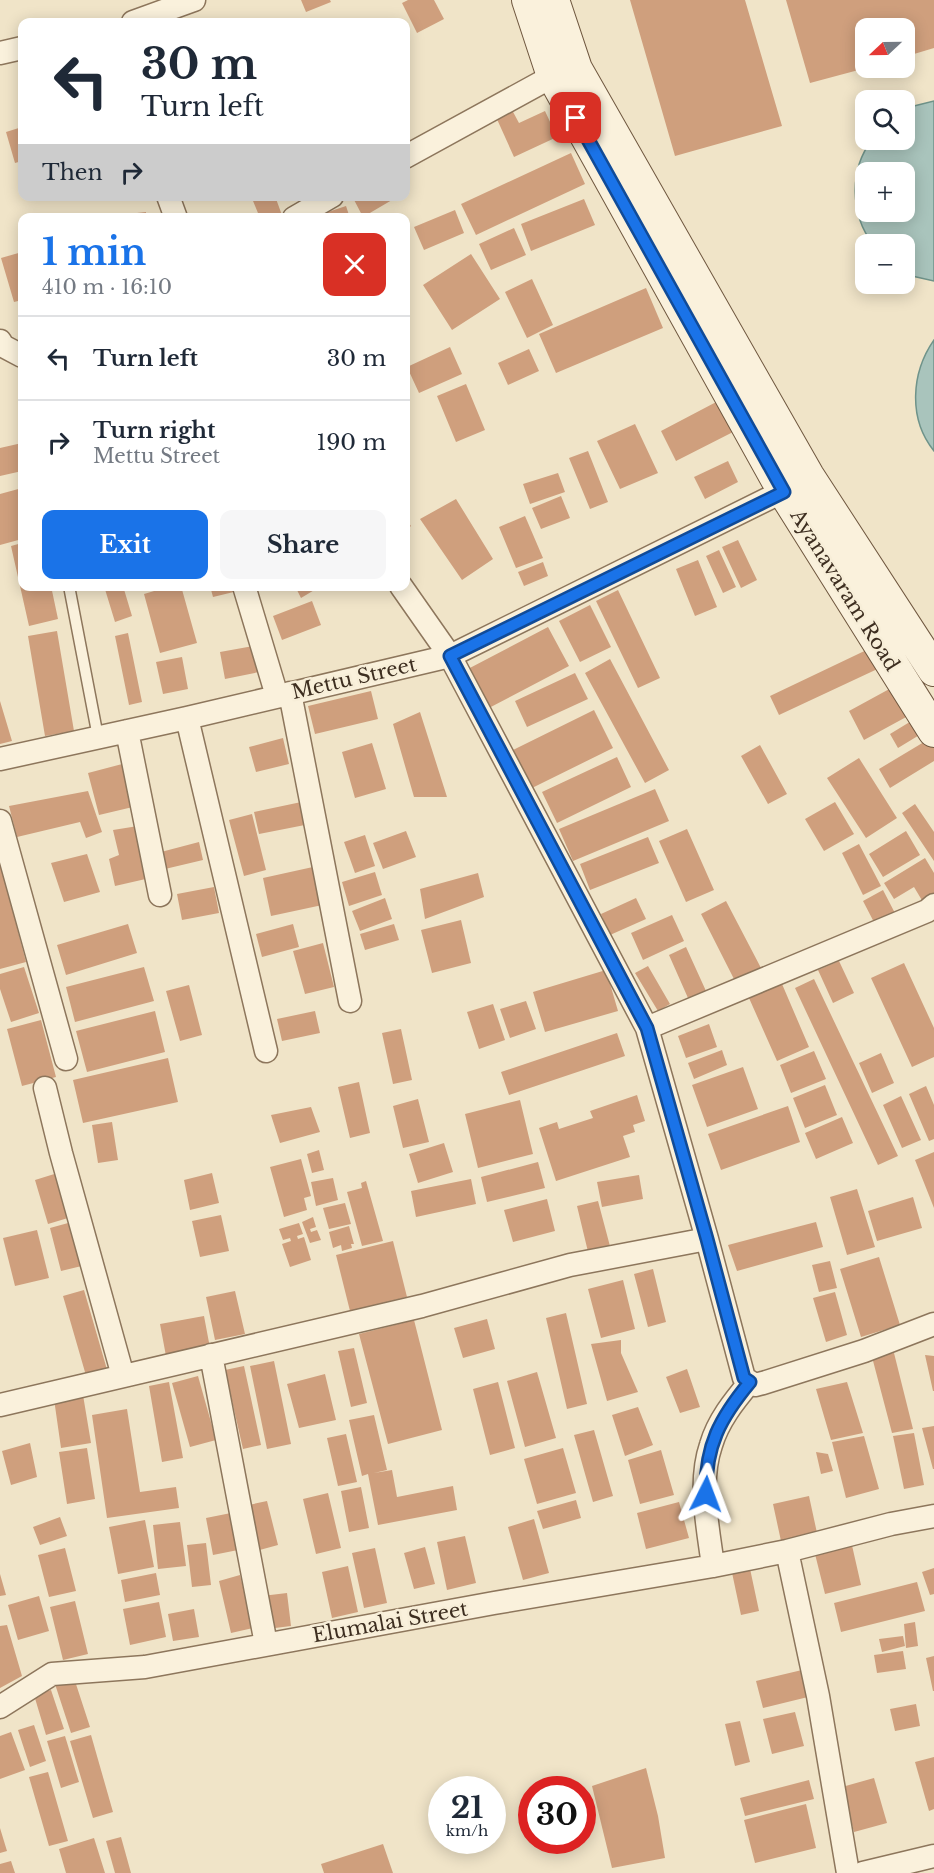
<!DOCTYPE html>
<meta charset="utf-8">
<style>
body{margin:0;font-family:"Libre Baskerville",serif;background:#f6f6f7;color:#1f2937;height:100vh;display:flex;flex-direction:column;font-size:22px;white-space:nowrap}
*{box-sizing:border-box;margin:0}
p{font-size:20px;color:#747a83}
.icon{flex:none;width:33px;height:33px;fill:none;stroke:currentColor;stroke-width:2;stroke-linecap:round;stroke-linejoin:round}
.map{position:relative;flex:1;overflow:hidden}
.side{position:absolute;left:18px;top:213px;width:392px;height:378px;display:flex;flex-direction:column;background:#fff;border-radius:12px;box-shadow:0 3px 15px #0003}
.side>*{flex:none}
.banner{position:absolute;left:18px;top:18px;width:392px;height:183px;border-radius:12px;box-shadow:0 3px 15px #0003;background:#fff;color:#1f2937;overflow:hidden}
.needle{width:39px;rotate:248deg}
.fabs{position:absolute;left:855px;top:18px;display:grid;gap:12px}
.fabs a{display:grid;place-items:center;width:60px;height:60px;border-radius:12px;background:#fff;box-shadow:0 3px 15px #0003;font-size:30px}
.speed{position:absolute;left:428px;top:1776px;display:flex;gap:12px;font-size:30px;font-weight:700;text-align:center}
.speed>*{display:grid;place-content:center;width:78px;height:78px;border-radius:50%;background:#fff;box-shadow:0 3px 15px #0003;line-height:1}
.speed small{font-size:15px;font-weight:400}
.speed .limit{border:9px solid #d22;background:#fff;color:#111}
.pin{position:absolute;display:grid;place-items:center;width:51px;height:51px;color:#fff;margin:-26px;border-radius:12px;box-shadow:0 3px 9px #0006}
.me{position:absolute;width:66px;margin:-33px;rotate:3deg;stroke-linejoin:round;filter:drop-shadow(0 0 4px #0008)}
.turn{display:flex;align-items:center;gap:21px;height:126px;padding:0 24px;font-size:27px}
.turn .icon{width:78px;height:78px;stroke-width:2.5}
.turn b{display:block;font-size:42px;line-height:51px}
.then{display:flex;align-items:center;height:57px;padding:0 24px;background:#0003;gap:12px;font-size:22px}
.round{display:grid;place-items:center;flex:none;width:63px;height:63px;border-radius:12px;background:#f6f6f7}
.overview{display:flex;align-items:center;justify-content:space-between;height:102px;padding:0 24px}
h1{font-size:36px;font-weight:800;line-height:45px;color:#1a73e8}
.action{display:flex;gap:12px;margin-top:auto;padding:12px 24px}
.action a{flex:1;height:69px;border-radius:12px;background:#1a73e8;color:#fff;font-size:24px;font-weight:800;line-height:69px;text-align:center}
.action a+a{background:#f6f6f7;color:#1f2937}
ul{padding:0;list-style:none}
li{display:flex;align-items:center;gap:18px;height:84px;padding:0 24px;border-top:2px solid #e0e1e3}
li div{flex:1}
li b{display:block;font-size:22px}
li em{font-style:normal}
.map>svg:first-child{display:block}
.water{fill:#a9c4bc;stroke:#6f938a;stroke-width:1.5;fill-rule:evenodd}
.building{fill:#cf9f7d}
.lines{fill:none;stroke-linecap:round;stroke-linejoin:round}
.lane-casing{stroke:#8d765c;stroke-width:13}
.street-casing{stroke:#8d765c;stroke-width:25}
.secondary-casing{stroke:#6f573f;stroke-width:34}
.lane{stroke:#faf1dc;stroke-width:10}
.street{stroke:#faf1dc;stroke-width:22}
.secondary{stroke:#faf1dc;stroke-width:32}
.route-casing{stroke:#114b97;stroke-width:15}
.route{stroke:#1a73e8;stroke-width:10}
.labels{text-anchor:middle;stroke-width:5;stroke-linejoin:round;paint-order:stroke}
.street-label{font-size:20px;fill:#3d2e20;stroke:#f7eed8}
</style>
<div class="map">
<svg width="934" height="1873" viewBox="0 0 934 1873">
<rect width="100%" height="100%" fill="#f0e4c8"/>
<!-- water -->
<path class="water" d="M 934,101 L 934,281 L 912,276 L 905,272 L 904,244 L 873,244 C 850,215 849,169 872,140 L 904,140 L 905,111 L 910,107 ZM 866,172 L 904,172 L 904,212 L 866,212 Z
M 934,340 L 934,451 C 908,419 911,373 934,340 Z"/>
<!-- building -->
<path class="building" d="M 301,0 L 330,0 L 331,2 L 306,12 Z
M 408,0 L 434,0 L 444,19 L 417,33 L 402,3 Z
M 630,0 L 745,0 L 782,126 L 675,156 Z
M 786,0 L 934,0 L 934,48 L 904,57 L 904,28 L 866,28 L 866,68 L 810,83 Z
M 512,110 L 519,123 L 545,111 L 557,137 L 514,157 L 496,117 Z
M 22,127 L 22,161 L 15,163 L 6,132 Z
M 571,153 L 585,184 L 476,235 L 461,204 Z
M 251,196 L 275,196 L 283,218 L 260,218 Z
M 352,196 L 390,196 L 392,200 L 363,217 Z
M 584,199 L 595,225 L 531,251 L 521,224 Z
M 346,206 L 350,218 L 326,218 L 325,213 Z
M 455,210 L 464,233 L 424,250 L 414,227 Z
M 146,212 L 146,218 L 119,218 L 119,215 Z
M 514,228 L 526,255 L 491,270 L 479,244 Z
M 22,252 L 22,300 L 14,302 L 1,258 Z
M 471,254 L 500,299 L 452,330 L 423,285 Z
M 532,279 L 553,325 L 527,338 L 505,292 Z
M 646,288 L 663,328 L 556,373 L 539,334 Z
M 450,347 L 462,374 L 419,393 L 407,367 Z
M 529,349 L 539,371 L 508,385 L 498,363 Z
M 466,384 L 485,430 L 456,442 L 437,396 Z
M 720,400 L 735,431 L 676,461 L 661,431 Z
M 635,424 L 658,473 L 620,489 L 597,441 Z
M 22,443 L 22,471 L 0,476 L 0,448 Z
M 588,451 L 608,502 L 590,509 L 569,458 Z
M 728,461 L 738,482 L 705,499 L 694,477 Z
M 558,473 L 565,492 L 530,504 L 523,484 Z
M 22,488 L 22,539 L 0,545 L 0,494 Z
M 561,496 L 570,518 L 541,529 L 532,508 Z
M 456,499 L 493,559 L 462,580 L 420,519 Z
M 525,516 L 543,558 L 516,568 L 499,527 Z
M 405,518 L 411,526 L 405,531 Z
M 738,540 L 757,580 L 741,588 L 722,547 Z
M 22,543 L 22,586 L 51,586 L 58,619 L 29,626 L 11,546 Z
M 719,550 L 736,587 L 723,593 L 706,556 Z
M 698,560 L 717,607 L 695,616 L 676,569 Z
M 543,562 L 548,576 L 524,586 L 518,572 Z
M 104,586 L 123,586 L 132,616 L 115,622 Z
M 171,586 L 181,586 L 197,643 L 160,653 L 144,594 Z
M 210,586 L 241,586 L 242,590 L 213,597 Z
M 295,586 L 321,586 L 301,598 Z
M 618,590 L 660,678 L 638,688 L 596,601 Z
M 312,601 L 321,625 L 282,640 L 273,616 Z
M 590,605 L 611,647 L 580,662 L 559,621 Z
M 548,627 L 569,666 L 487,709 L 466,670 Z
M 57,631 L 74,731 L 45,736 L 28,636 Z
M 128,633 L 142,702 L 129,705 L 115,636 Z
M 259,645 L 264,671 L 225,679 L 220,652 Z
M 877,645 L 886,665 L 779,715 L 770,696 Z
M 182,657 L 188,689 L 163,694 L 156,662 Z
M 610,659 L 669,770 L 645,783 L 585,673 Z
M 575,673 L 588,699 L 527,727 L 515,701 Z
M 893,687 L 908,716 L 864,740 L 849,711 Z
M 371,691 L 378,719 L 315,734 L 308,706 Z
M 0,701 L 12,741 L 0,744 Z
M 594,710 L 613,748 L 532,788 L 513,750 Z
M 420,712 L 447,797 L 414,797 L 393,724 Z
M 913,720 L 921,734 L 898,748 L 890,734 Z
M 934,736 L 934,761 L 890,788 L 879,769 Z
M 283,738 L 289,764 L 256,772 L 249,747 Z
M 372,743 L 386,789 L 355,798 L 342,752 Z
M 760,745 L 787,794 L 768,804 L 741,756 Z
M 617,757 L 631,787 L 557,823 L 542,792 Z
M 859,758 L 897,818 L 866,838 L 827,778 Z
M 126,763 L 137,806 L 99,815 L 88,773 Z
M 655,789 L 669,821 L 573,861 L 559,829 Z
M 88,791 L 102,832 L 86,838 L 80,822 L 17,837 L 9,806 Z
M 306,801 L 310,824 L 259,834 L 254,812 Z
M 835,802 L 854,834 L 824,851 L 805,819 Z
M 915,804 L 934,832 L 934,861 L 902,813 Z
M 252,814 L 266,870 L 244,876 L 229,820 Z
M 138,826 L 150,878 L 115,886 L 109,859 L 119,855 L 113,830 Z
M 687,829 L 714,890 L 686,902 L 659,841 Z
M 406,831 L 416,857 L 383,869 L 373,843 Z
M 906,831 L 920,855 L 883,877 L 869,854 Z
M 365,835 L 375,866 L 355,873 L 344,842 Z
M 648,837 L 659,863 L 590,890 L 580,864 Z
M 199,842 L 203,860 L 165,869 L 161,852 Z
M 859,844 L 881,886 L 863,895 L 842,853 Z
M 87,854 L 100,892 L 64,902 L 51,863 Z
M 925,858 L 934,873 L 934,895 L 923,902 L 914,887 L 894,899 L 884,883 Z
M 322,865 L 327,904 L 271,916 L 263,878 Z
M 1,866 L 26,962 L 0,969 L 0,867 Z
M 375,872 L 382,895 L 349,906 L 342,882 Z
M 478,873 L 484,897 L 425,919 L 420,889 Z
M 214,887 L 219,913 L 182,920 L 177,894 Z
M 883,890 L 897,917 L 877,928 L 863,901 Z
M 385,898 L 392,919 L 360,931 L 352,911 Z
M 636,898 L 646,919 L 610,935 L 601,914 Z
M 726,901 L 761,968 L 735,981 L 701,914 Z
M 672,915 L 684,941 L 643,960 L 631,933 Z
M 461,920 L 471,963 L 432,973 L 421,930 Z
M 128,924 L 137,953 L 66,975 L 57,945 Z
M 293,924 L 299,947 L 262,957 L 256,934 Z
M 394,924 L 399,940 L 365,950 L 360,934 Z
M 323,943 L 334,987 L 305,994 L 293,951 Z
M 686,947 L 706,991 L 688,998 L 669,955 Z
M 839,961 L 854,993 L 833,1003 L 818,970 Z
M 904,963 L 934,1028 L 934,1057 L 912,1067 L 871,978 Z
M 648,966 L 670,1004 L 658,1011 L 635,973 Z
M 24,967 L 39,1013 L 11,1022 L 0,989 L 0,974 Z
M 144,967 L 154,1001 L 75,1022 L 66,987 Z
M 606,970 L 618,1011 L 545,1032 L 533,992 Z
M 814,979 L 898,1156 L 878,1165 L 795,988 Z
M 782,984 L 809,1047 L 777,1061 L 749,998 Z
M 189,985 L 202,1035 L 180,1041 L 166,991 Z
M 526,1001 L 536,1029 L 510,1038 L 500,1009 Z
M 493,1004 L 505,1040 L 479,1049 L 467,1012 Z
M 155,1011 L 165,1052 L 87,1072 L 76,1031 Z
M 315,1011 L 320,1033 L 282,1041 L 277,1019 Z
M 41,1020 L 56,1077 L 22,1086 L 7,1029 Z
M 709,1024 L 717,1047 L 686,1058 L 678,1036 Z
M 401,1029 L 412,1080 L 393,1084 L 382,1033 Z
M 617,1033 L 625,1056 L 509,1095 L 501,1072 Z
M 722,1050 L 727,1065 L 694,1079 L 688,1063 Z
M 814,1051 L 826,1079 L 791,1093 L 780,1065 Z
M 881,1053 L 894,1083 L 872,1093 L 859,1063 Z
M 168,1058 L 178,1102 L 83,1123 L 73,1080 Z
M 743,1067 L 758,1109 L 707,1127 L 692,1085 Z
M 359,1082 L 370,1133 L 350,1138 L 338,1087 Z
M 825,1085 L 837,1115 L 805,1128 L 793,1098 Z
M 926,1086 L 934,1105 L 934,1139 L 929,1141 L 909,1094 Z
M 637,1095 L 645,1121 L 633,1125 L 635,1132 L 623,1136 L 630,1157 L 556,1181 L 539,1128 L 557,1122 L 559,1129 L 593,1118 L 590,1111 Z
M 901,1096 L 921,1140 L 902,1148 L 883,1105 Z
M 418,1099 L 429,1142 L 403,1148 L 393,1106 Z
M 520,1100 L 533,1154 L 478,1168 L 465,1114 Z
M 788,1106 L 800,1142 L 721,1170 L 708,1134 Z
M 311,1107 L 320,1132 L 280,1143 L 271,1115 Z
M 842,1117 L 853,1143 L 816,1159 L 805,1133 Z
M 112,1122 L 118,1160 L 98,1163 L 92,1125 Z
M 444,1143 L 453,1172 L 418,1183 L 409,1154 Z
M 319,1150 L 324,1170 L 312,1173 L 307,1154 Z
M 934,1152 L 934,1208 L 915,1160 Z
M 301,1159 L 311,1196 L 304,1198 L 307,1210 L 284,1217 L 270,1167 Z
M 538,1162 L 545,1188 L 487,1202 L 481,1177 Z
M 64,1171 L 78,1215 L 48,1224 L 35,1180 Z
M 212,1173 L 219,1203 L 190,1210 L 184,1180 Z
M 639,1175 L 643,1199 L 602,1207 L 597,1182 Z
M 333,1178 L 338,1200 L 316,1206 L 311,1182 Z
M 471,1179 L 476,1204 L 416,1217 L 411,1191 Z
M 366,1181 L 383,1241 L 362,1246 L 347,1192 L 362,1188 L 361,1183 Z
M 857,1189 L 875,1247 L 847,1255 L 830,1197 Z
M 913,1197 L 922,1228 L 877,1241 L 868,1211 Z
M 547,1199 L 555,1231 L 513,1242 L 504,1210 Z
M 598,1201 L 611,1250 L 589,1256 L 577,1206 Z
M 345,1203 L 351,1224 L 329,1229 L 323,1208 Z
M 221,1215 L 229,1251 L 200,1257 L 192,1221 Z
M 313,1217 L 316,1227 L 310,1229 L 311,1232 L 317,1230 L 321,1240 L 310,1243 L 302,1222 Z
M 79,1220 L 90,1264 L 61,1271 L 50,1228 Z
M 816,1222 L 823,1247 L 737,1271 L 728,1245 Z
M 299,1223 L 303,1234 L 297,1236 L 298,1239 L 304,1237 L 311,1260 L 290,1267 L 282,1244 L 291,1241 L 290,1238 L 283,1240 L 279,1229 Z
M 349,1226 L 354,1244 L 351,1244 L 352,1248 L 342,1251 L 341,1245 L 333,1248 L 329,1232 Z
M 37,1230 L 49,1278 L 15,1286 L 3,1238 Z
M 393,1241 L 407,1297 L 350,1311 L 336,1255 Z
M 879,1257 L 900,1325 L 861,1337 L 840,1269 Z
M 830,1261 L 837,1288 L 819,1292 L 812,1265 Z
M 653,1269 L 666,1322 L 648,1327 L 634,1274 Z
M 623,1280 L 635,1329 L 601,1338 L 588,1289 Z
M 84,1290 L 108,1373 L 87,1379 L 63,1296 Z
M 235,1291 L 245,1334 L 215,1340 L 206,1297 Z
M 835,1292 L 847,1335 L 826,1342 L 813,1298 Z
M 566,1313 L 587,1404 L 567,1409 L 546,1318 Z
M 204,1316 L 210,1348 L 166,1356 L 160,1324 Z
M 487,1319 L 495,1349 L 463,1358 L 454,1328 Z
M 414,1320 L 442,1430 L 388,1444 L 359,1334 Z
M 621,1340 L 621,1353 L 638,1392 L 607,1401 L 591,1344 Z
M 354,1348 L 367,1403 L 351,1407 L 338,1351 Z
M 894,1353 L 913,1429 L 892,1433 L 872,1357 Z
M 925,1355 L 934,1356 L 934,1391 L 933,1391 Z
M 274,1361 L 291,1444 L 267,1449 L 250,1366 Z
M 244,1366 L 261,1445 L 243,1449 L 225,1370 Z
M 687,1369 L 700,1407 L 680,1413 L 666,1377 Z
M 537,1372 L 556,1438 L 525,1447 L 507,1381 Z
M 325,1374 L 336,1420 L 299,1428 L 287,1384 Z
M 198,1376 L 216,1440 L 190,1447 L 172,1383 Z
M 169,1382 L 183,1458 L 162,1462 L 149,1386 Z
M 498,1382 L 515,1448 L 490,1455 L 473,1389 Z
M 847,1382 L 863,1433 L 831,1440 L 816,1389 Z
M 83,1395 L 91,1443 L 61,1448 L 54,1399 Z
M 638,1407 L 653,1445 L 625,1456 L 612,1415 Z
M 127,1409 L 140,1492 L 176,1487 L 179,1508 L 107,1518 L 92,1415 Z
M 374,1415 L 387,1470 L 374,1473 L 392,1470 L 397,1497 L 453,1486 L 457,1510 L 378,1525 L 368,1474 L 362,1476 L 349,1420 Z
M 934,1426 L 934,1469 L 933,1469 L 922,1428 Z
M 594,1430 L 613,1496 L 593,1502 L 574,1435 Z
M 914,1433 L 924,1485 L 904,1489 L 893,1436 Z
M 346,1434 L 357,1482 L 338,1486 L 327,1438 Z
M 864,1436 L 879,1489 L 846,1498 L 832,1442 Z
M 30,1443 L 37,1477 L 11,1485 L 2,1451 Z
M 87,1448 L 95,1499 L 67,1504 L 59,1452 Z
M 563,1448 L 576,1493 L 537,1504 L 524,1459 Z
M 661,1450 L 674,1495 L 640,1504 L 628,1460 Z
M 816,1452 L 828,1454 L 833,1471 L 821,1474 Z
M 361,1487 L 369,1528 L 349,1532 L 341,1491 Z
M 328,1493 L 341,1548 L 316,1554 L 303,1499 Z
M 809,1496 L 817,1533 L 781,1541 L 773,1504 Z
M 576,1500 L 581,1518 L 543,1529 L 537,1511 Z
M 267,1501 L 278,1545 L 256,1551 L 244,1506 Z
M 679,1502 L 689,1538 L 646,1549 L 637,1513 Z
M 231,1513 L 238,1550 L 213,1555 L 206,1518 Z
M 60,1517 L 67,1536 L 40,1545 L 33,1527 Z
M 534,1519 L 549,1573 L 523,1580 L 508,1527 Z
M 145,1520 L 154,1567 L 118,1574 L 109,1527 Z
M 180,1522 L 186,1566 L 158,1569 L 153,1525 Z
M 465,1536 L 476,1583 L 447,1590 L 437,1542 Z
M 851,1541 L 861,1585 L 825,1594 L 814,1550 Z
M 206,1543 L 211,1585 L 192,1587 L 187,1545 Z
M 425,1547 L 435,1584 L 414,1589 L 404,1553 Z
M 65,1548 L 76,1591 L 49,1597 L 38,1555 Z
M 375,1548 L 387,1603 L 364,1608 L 352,1553 Z
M 749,1564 L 759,1611 L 741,1615 L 731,1568 Z
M 348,1566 L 358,1612 L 332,1618 L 322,1572 Z
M 934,1568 L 934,1594 L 930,1595 L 922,1572 Z
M 156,1573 L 160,1595 L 125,1602 L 121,1580 Z
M 0,1574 L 6,1595 L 0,1596 Z
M 240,1575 L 253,1628 L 231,1633 L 219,1581 Z
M 917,1582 L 925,1611 L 841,1632 L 834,1603 Z
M 287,1593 L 291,1626 L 267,1629 L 262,1596 Z
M 39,1596 L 49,1631 L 18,1640 L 8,1605 Z
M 75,1601 L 88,1654 L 63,1660 L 50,1607 Z
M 159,1602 L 166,1637 L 130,1645 L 123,1609 Z
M 194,1609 L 199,1637 L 173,1641 L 168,1614 Z
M 915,1622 L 918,1646 L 906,1648 L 904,1624 Z
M 7,1625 L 22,1676 L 0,1688 L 0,1626 Z
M 903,1636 L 905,1646 L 882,1652 L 879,1639 Z
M 903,1651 L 906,1669 L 877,1673 L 874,1655 Z
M 934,1656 L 934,1691 L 933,1691 L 926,1658 Z
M 802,1670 L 808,1697 L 763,1708 L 756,1681 Z
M 74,1678 L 90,1727 L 71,1733 L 55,1684 Z
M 51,1690 L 64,1729 L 46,1735 L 34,1695 Z
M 916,1704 L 920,1726 L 895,1731 L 890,1709 Z
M 795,1712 L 804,1746 L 772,1754 L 763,1719 Z
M 740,1721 L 750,1762 L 735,1766 L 725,1724 Z
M 34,1725 L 46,1761 L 30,1767 L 18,1730 Z
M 11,1732 L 25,1770 L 0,1779 L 0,1736 Z
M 91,1735 L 113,1812 L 93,1818 L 70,1741 Z
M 65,1736 L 79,1782 L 61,1788 L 47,1741 Z
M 934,1757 L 934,1809 L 929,1811 L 915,1762 Z
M 646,1768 L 658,1816 L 665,1858 L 612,1868 L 592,1786 Z
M 48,1772 L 68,1841 L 49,1846 L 29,1777 Z
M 874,1778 L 887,1823 L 854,1832 L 842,1787 Z
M 809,1780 L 814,1799 L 745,1816 L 740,1798 Z
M 806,1804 L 816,1848 L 755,1863 L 744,1820 Z
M 0,1828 L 7,1851 L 0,1853 Z
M 121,1837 L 131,1873 L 115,1873 L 106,1841 Z
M 94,1838 L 105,1873 L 66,1873 L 59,1849 Z
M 383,1844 L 393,1873 L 324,1873 L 321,1864 Z
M 11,1861 L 15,1873 L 0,1873 L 0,1864 Z"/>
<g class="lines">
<!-- lane casing -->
<g class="lane-casing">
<path id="lane" d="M 69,586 L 98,737"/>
</g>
<!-- street casing -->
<g class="street-casing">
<path id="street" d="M 133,22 L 194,0
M 0,53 L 22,48
M 405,157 L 564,70
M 168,196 L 176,218
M 294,218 L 332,196
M 0,341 L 3,346 L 22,356
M 244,586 L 277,696
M 401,586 L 450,656 L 647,1028 L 707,1239 L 744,1378 L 755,1385 L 763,1383 L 864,1351 L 934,1324
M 290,693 L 350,1001
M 187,718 L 266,1051
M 127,731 L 160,895
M 0,759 L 187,718 L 450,656 L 796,485
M 0,821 L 66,1059
M 647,1028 L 927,911 L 934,905
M 45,1088 L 61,1153 L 123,1376
M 211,1355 L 266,1644
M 0,1405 L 422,1306 L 570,1265 L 707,1239
M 787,1551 L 818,1696 L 848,1873
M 713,1566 C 708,1527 698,1483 711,1445 C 718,1421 734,1401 750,1382
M 0,1707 L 52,1674 L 145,1667 L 494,1603 L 713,1566 L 787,1551 L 891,1524 L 934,1516
M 863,1873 L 934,1856"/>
</g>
<!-- secondary casing -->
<g class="secondary-casing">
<path id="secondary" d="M 528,0 L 553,76 L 784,492 L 934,731
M 553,0 L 576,69 L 808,476 L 934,670"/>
</g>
<!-- lane -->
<use href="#lane" class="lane"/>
<!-- street -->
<use href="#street" class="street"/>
<!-- secondary -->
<use href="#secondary" class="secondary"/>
</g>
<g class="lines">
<!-- route casing -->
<g class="route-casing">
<path id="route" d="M 576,118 L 784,492 L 450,656 L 647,1028 L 707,1239 L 744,1378 L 750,1382 C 720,1418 705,1446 706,1494"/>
</g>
<!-- route -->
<use href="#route" class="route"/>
</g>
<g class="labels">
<!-- street labels -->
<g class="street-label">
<text transform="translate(845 590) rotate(58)" y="7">Ayanavaram Road</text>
<text transform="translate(354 678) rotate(-13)" y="7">Mettu Street</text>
<text transform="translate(390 1622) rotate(-10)" y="7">Elumalai Street</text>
</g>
</g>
</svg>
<div class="fabs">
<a><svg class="needle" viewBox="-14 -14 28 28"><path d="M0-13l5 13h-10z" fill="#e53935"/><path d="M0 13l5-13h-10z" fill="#747a83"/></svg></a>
<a><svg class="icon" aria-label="search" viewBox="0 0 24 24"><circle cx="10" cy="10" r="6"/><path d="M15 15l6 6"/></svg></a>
<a>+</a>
<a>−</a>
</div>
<div class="speed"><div>21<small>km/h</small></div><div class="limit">30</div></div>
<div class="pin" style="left:576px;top:118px;background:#d93025"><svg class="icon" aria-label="arrive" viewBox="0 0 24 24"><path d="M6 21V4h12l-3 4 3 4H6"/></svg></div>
<svg class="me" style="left:706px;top:1494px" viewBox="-20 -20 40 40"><path d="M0-17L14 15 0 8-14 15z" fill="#1a73e8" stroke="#fff" stroke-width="4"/></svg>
<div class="banner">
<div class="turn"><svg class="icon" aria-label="left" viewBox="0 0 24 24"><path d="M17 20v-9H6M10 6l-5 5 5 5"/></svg><div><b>30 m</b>Turn left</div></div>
<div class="then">Then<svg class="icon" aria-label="right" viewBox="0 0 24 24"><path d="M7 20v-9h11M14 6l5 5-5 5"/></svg></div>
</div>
<section class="side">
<div class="overview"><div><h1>1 min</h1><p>410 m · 16:10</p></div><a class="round" style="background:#d93025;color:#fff"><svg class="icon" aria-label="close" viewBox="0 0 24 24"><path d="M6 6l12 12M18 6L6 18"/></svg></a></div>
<ul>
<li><svg class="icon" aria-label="left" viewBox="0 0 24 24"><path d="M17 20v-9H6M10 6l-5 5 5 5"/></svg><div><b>Turn left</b></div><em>30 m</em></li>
<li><svg class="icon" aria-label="right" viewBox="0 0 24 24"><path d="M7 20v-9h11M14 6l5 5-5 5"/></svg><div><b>Turn right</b><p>Mettu Street</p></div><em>190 m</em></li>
</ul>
<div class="action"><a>Exit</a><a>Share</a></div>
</section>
</div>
